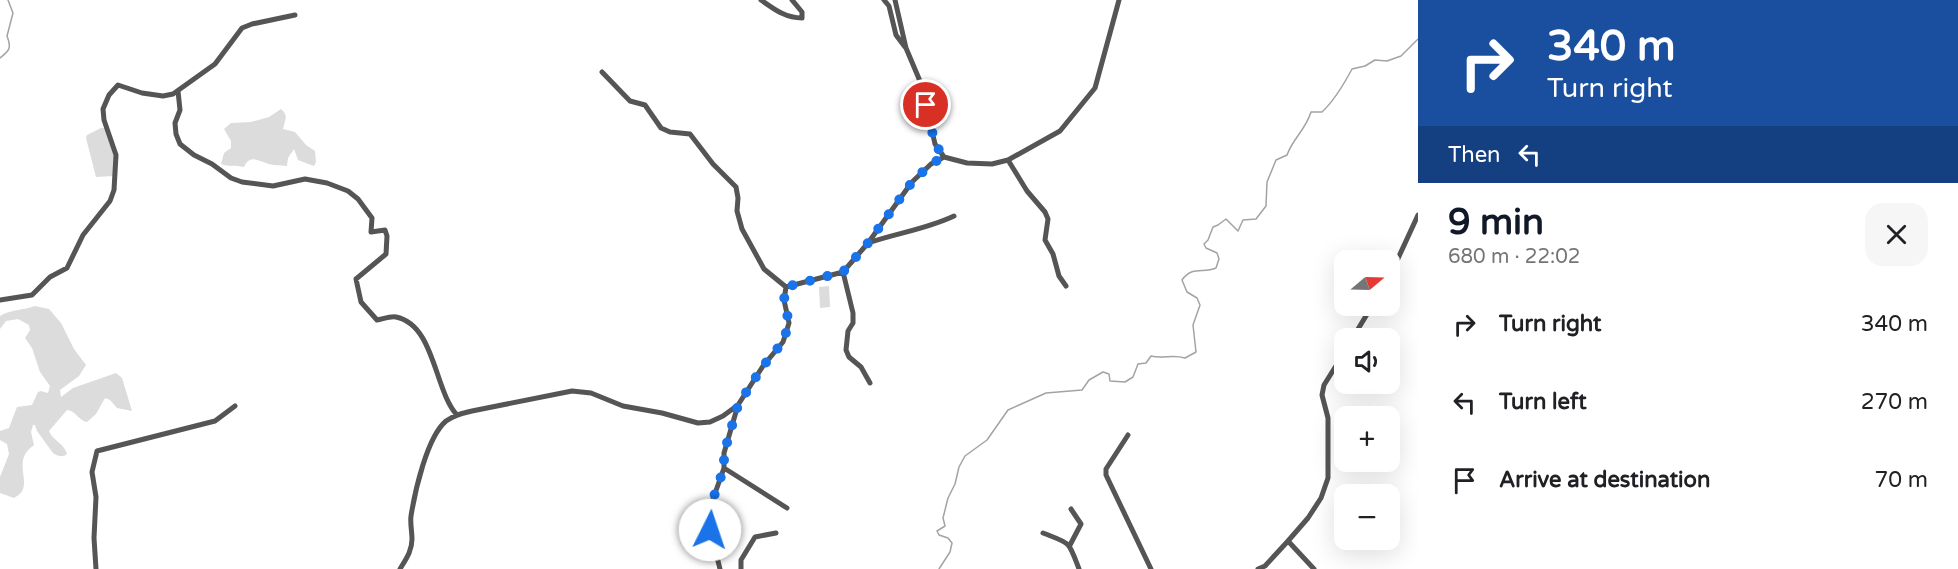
<!DOCTYPE html>
<meta charset="utf-8">
<style>
body{margin:0;font-family:"Varela Round",sans-serif;background:#f6f6f6;color:#202124;height:100vh;display:flex;flex-direction:column;font-size:22px;white-space:nowrap}
*{box-sizing:border-box;margin:0}
p{font-size:20px;color:#757577}
.icon{flex:none;width:33px;height:33px;fill:none;stroke:currentColor;stroke-width:2;stroke-linecap:round;stroke-linejoin:round}
.map{position:relative;flex:1;overflow:hidden}
.drawer{display:flex;flex-direction:column;background:#fff;width:540px}
.drawer>*{flex:none}
.guide{background:#1a4fa0;color:#fff;overflow:hidden}
.needle{width:39px;rotate:71deg}
.fabs{position:absolute;left:1334px;top:250px;display:grid;gap:12px}
.fabs a{display:grid;place-items:center;width:66px;height:66px;border-radius:12px;background:#fff;box-shadow:0 6px 24px #0002;font-size:30px}
.pin{position:absolute;display:grid;place-items:center;width:51px;height:51px;color:#fff;margin:-26px;border:3px solid #fff;border-radius:50%;box-shadow:0 2px 6px #0007}
.me{position:absolute;width:66px;margin:-33px;rotate:4deg;stroke-linejoin:round;filter:drop-shadow(0 0 4px #0008)}
.turn{display:flex;align-items:center;gap:21px;height:126px;padding:0 30px;font-size:27px}
.turn .icon{width:78px;height:78px;stroke-width:2.5}
.turn b{display:block;font-size:42px;line-height:51px}
.then{display:flex;align-items:center;height:57px;padding:0 30px;background:#0003;gap:12px;font-size:22px}
.round{display:grid;place-items:center;flex:none;width:63px;height:63px;border-radius:18px;background:#f6f6f6}
.overview{display:flex;align-items:center;justify-content:space-between;height:102px;padding:0 30px}
h1{font-size:36px;font-weight:800;line-height:45px;color:#111827}
ul{padding:0;list-style:none}
li{display:flex;align-items:center;gap:18px;height:78px;padding:0 30px}
li div{flex:1}
li b{display:block;font-size:22px}
li em{font-style:normal}
main{display:flex;flex:1;min-height:0}
.map>svg:first-child{display:block}
.green{fill:#dcdcdc}
.lines{fill:none;stroke-linecap:round;stroke-linejoin:round}
.stream{stroke:#a3a3a3;stroke-width:1.5}
.minor{stroke:#555;stroke-width:5}
.route{stroke:#1a73e8;stroke-width:10;stroke-dasharray:0 18}
</style>
<main>
<div class="map">
<svg width="1418" height="569" viewBox="0 0 1418 569">
<rect width="100%" height="100%" fill="#fff"/>
<!-- green -->
<path class="green" d="M 281,109 L 284,112 L 286,117 L 283,129 L 295,132 L 306,145 L 315,151 L 316,162 L 314,166 L 298,160 L 294,149 L 288,158 L 287,166 C 280,165 272,166 266,163 C 256,159 249,156 244,167 C 236,165 229,167 221,164 L 224,153 L 231,148 L 231,141 L 224,129 L 231,123 L 251,122 L 269,117 Z
M 101,128 L 105,128 L 114,155 L 113,176 L 96,177 L 86,138 L 87,135 Z
M 829,286 L 830,307 L 820,308 L 819,287 Z
M 35,306 L 49,309 L 61,323 L 74,349 L 86,365 L 79,376 L 60,390 L 61,397 L 73,388 L 116,373 L 122,378 L 132,411 L 117,408 L 110,400 L 105,398 L 96,414 L 87,422 C 79,421 75,410 67,410 L 49,431 C 53,441 64,443 67,454 C 63,458 57,456 53,453 L 37,431 L 35,425 L 33,425 L 31,432 L 34,445 C 8,463 38,486 14,498 L 0,493 L 0,477 L 9,454 L 7,444 L 0,440 L 0,431 L 9,428 L 17,407 L 32,405 L 38,392 L 41,391 L 48,393 L 50,386 L 40,372 L 32,348 L 25,338 L 30,330 L 29,325 L 18,319 L 6,321 L 0,329 L 0,316 C 9,310 24,310 35,306 Z"/>
<g class="lines">
<!-- stream -->
<path class="stream" d="M 0,58 C 9,51 12,48 7,36 L 13,13 L 8,0
M 939,569 L 950,552 L 952,543 L 948,538 L 939,535 L 937,531 L 945,526 L 943,518 L 948,498 L 955,484 L 959,467 L 965,456 L 987,440 L 1008,410 L 1046,393 L 1082,390 L 1089,380 L 1103,372 L 1109,374 L 1110,381 L 1125,382 L 1133,377 L 1138,364 L 1146,363 L 1151,356 C 1163,359 1173,354 1185,358 L 1196,352 L 1193,325 L 1200,305 L 1197,298 L 1187,292 L 1182,280 C 1193,265 1203,274 1216,268 L 1219,259 L 1217,253 L 1206,248 L 1204,244 L 1208,240 L 1213,227 L 1218,225 L 1226,219 L 1238,231 L 1243,220 L 1256,219 L 1266,206 L 1267,182 L 1276,160 L 1287,155 C 1293,138 1305,131 1311,112 L 1322,112 C 1335,100 1344,84 1352,69 L 1365,66 L 1375,60 L 1387,61 L 1401,56 L 1418,39"/>
<!-- minor -->
<path class="minor" d="M 761,0 C 774,9 785,18 802,18 L 802,12 L 792,0
M 884,0 L 889,6 L 896,35 L 905,47
M 895,0 L 906,48 L 925,93 L 926,105 L 935,144 L 944,157
M 602,72 L 630,101 L 645,105 L 661,128 L 670,132 L 690,134 L 713,164 L 736,187 L 738,198 L 737,211 L 742,229 L 764,269 L 786,287
M 178,91 L 180,110 L 175,123 L 176,134 L 180,144 L 194,155 L 212,164 L 231,178 L 242,182 L 273,186 L 305,179 L 327,183 L 348,191 L 358,199 L 372,218 L 371,232 L 385,230 L 387,236 L 386,254 L 356,279 L 361,302 L 377,320 C 383,319 390,316 396,317 C 435,325 434,390 457,415
M 1008,160 L 1027,191 L 1045,212 L 1048,219 L 1045,240 L 1053,254 L 1059,276 L 1066,286
M 868,243 C 897,233 927,229 954,216
M 843,272 L 853,313 L 853,323 L 848,331 L 846,350 L 849,357 L 861,367 L 870,383
M 1389,278 L 1418,215
M 0,300 L 32,295 L 50,277 L 67,268 L 83,235 L 110,201 L 114,190 L 116,155 L 104,120 L 103,109 L 109,95 L 118,85 L 142,93 L 163,96 L 173,94 L 215,64 L 242,28 L 252,24 L 295,15
M 1352,339 L 1372,306
M 738,405 L 724,453 L 724,468 L 787,508
M 1128,435 L 1106,469 L 1106,475 L 1151,569
M 1043,533 C 1071,544 1068,540 1079,569
M 1288,541 L 1308,518 L 1321,498 L 1328,478 L 1328,418 L 1322,395 L 1324,385 L 1344,353
M 1070,545 L 1081,524 L 1071,509
M 96,569 L 94,538 L 96,497 L 92,472 L 97,451 L 215,421 L 235,406
M 400,569 C 406,559 412,551 412,539 C 412,531 410,524 411,516 C 415,491 427,437 446,421 C 454,415 463,413 472,411 L 572,391 L 591,393 L 623,406 L 662,413 L 698,423 L 710,422 L 723,416 L 738,405 L 763,366 L 783,342 L 789,323 L 784,300 L 786,287 L 843,272 L 868,243 L 912,182 L 931,164 L 944,157 L 967,163 L 992,164 L 1008,160 L 1060,131 L 1095,88 L 1119,0
M 720,569 L 710,529 L 713,499 L 724,468
M 741,569 L 741,560 L 755,537 L 776,533
M 1258,569 L 1265,566 L 1288,541 L 1314,569"/>
</g>
<g class="lines">
<!-- route -->
<path class="route" d="M 710,530 L 713,499 L 724,468 L 724,453 L 738,405 L 763,366 L 783,342 L 789,323 L 784,300 L 786,287 L 843,272 L 868,243 L 912,182 L 931,164 L 944,157 L 935,144 L 926,105"/>
</g>
</svg>
<div class="fabs">
<a><svg class="needle" viewBox="-14 -14 28 28"><path d="M0-13l5 13h-10z" fill="#e53935"/><path d="M0 13l5-13h-10z" fill="#757577"/></svg></a>
<a><svg class="icon" aria-label="sound" viewBox="0 0 24 24"><path d="M4 9h4l5-4v14l-5-4H4zM17 9q2 3 0 6"/></svg></a>
<a>+</a>
<a>−</a>
</div>
<div class="pin" style="left:926px;top:105px;background:#d93025"><svg class="icon" aria-label="arrive" viewBox="0 0 24 24"><path d="M6 21V4h12l-3 4 3 4H6"/></svg></div>
<svg class="me" style="left:710px;top:530px" viewBox="-20 -20 40 40"><circle r="19" fill="#fff"/><path d="M0-13L10 11 0 6-10 11z" fill="#1a73e8"/></svg>
</div>
<section class="drawer">
<div class="guide">
<div class="turn"><svg class="icon" aria-label="right" viewBox="0 0 24 24"><path d="M7 20v-9h11M14 6l5 5-5 5"/></svg><div><b>340 m</b>Turn right</div></div>
<div class="then">Then<svg class="icon" aria-label="left" viewBox="0 0 24 24"><path d="M17 20v-9H6M10 6l-5 5 5 5"/></svg></div>
</div>
<div class="overview"><div><h1>9 min</h1><p>680 m · 22:02</p></div><a class="round"><svg class="icon" aria-label="close" viewBox="0 0 24 24"><path d="M6 6l12 12M18 6L6 18"/></svg></a></div>
<ul>
<li><svg class="icon" aria-label="right" viewBox="0 0 24 24"><path d="M7 20v-9h11M14 6l5 5-5 5"/></svg><div><b>Turn right</b></div><em>340 m</em></li>
<li><svg class="icon" aria-label="left" viewBox="0 0 24 24"><path d="M17 20v-9H6M10 6l-5 5 5 5"/></svg><div><b>Turn left</b></div><em>270 m</em></li>
<li><svg class="icon" aria-label="arrive" viewBox="0 0 24 24"><path d="M6 21V4h12l-3 4 3 4H6"/></svg><div><b>Arrive at destination</b></div><em>70 m</em></li>
</ul>
</section>
</main>
